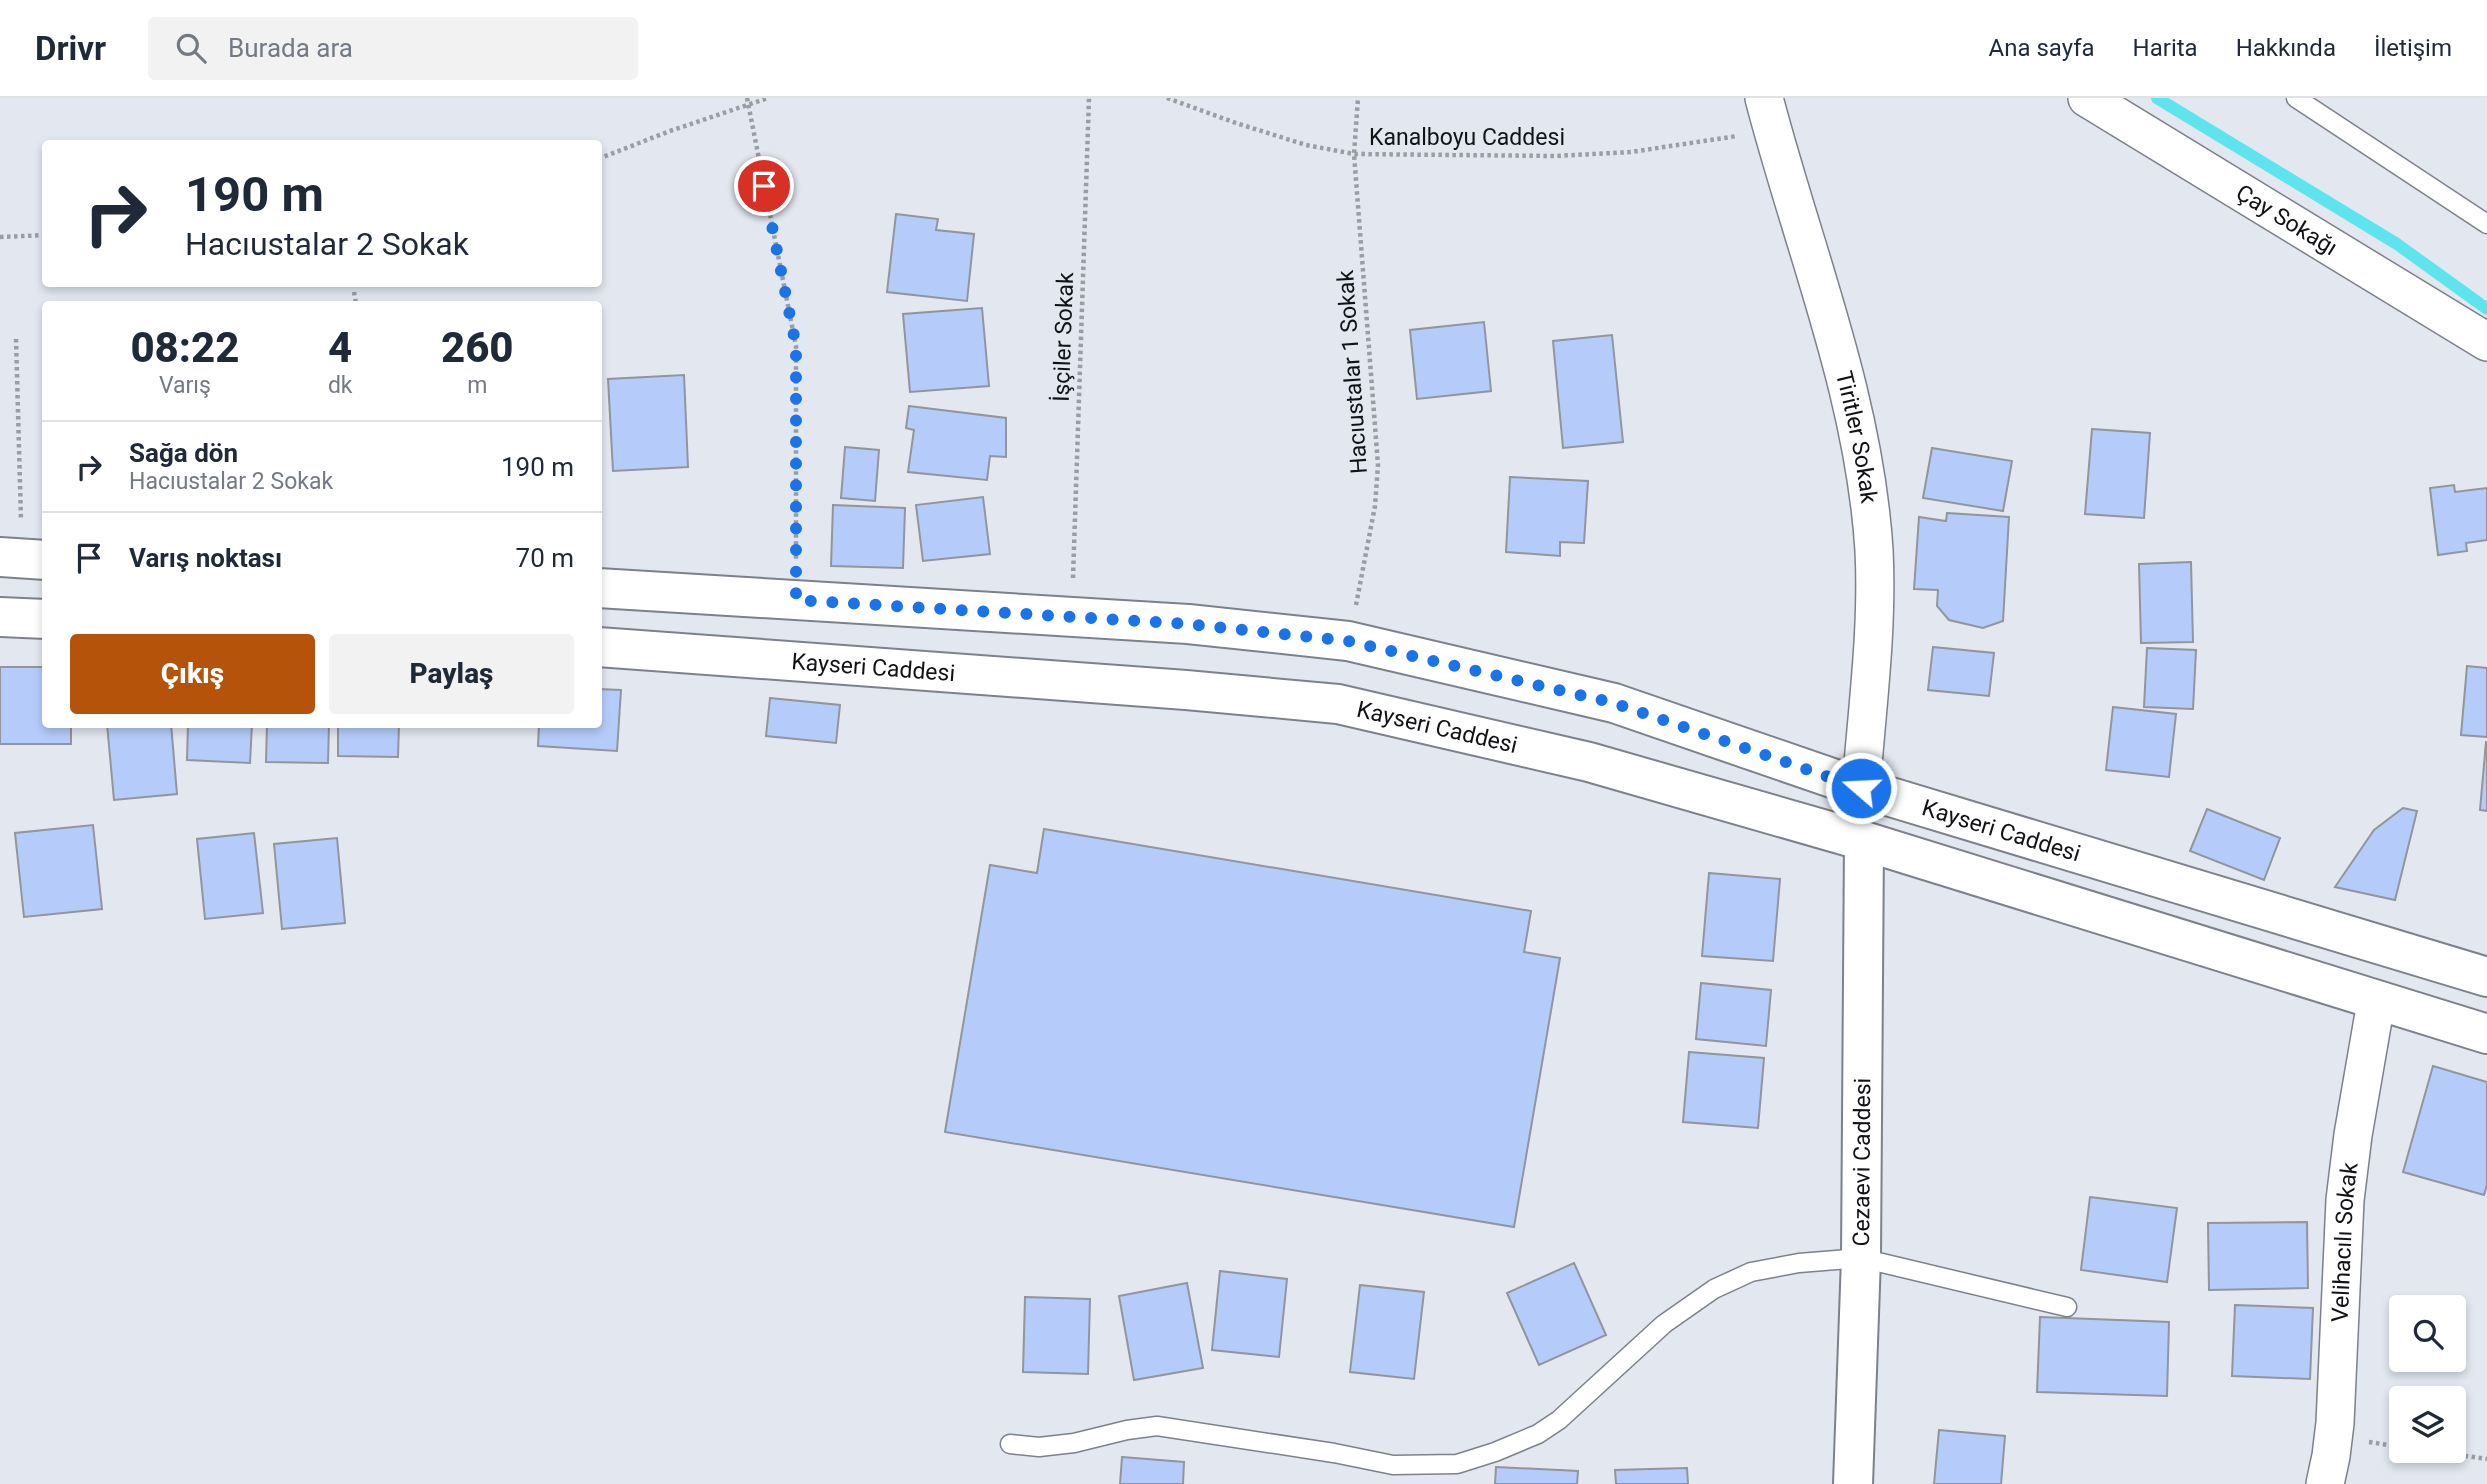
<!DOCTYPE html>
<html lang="tr">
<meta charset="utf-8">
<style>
body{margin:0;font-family:Roboto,sans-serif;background:#f2f2f3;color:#1f2937;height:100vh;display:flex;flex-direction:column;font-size:26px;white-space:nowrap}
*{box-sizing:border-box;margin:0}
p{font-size:23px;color:#747a83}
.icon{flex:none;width:38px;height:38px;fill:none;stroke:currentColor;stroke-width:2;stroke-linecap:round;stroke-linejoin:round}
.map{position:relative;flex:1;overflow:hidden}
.drawer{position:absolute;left:42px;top:203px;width:560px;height:427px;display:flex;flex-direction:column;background:#fff;border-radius:7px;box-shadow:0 4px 10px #0003}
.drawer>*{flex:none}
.banner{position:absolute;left:42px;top:42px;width:560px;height:147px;border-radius:7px;box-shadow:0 4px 10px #0003;background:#fff;color:#1f2937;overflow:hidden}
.buttons{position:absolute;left:2389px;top:1197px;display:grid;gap:14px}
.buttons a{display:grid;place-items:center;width:77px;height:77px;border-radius:7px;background:#fff;box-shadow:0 4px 10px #0003;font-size:35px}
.pin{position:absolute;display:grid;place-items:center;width:60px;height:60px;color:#fff;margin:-30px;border:4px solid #fff;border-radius:50%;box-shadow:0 2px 7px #0007}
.me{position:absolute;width:77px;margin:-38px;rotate:289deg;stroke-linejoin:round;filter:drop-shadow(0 0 5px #0008)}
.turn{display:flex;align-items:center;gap:24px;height:147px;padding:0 28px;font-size:32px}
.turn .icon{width:91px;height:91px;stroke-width:2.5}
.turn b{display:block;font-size:49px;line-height:60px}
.eta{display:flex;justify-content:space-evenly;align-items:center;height:119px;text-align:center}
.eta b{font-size:42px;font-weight:800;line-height:49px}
.button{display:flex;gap:14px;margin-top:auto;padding:14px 28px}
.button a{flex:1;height:80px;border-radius:7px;background:#b45309;color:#fff;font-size:28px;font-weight:800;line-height:80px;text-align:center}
.button a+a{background:#f2f2f3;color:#1f2937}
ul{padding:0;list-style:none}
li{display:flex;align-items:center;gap:21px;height:91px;padding:0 28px;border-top:2px solid #e0e1e3}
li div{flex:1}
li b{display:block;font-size:26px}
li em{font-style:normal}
header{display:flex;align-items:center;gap:42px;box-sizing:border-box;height:98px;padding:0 35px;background:#fff;border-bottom:2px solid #e0e1e3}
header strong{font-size:33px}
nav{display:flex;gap:38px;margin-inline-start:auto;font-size:24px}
.search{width:490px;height:63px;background:#f2f2f3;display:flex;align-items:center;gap:18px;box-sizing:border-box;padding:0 24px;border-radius:7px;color:#747a83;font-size:26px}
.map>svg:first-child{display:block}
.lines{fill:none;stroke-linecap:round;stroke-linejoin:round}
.stream{stroke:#5de4ec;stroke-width:12}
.building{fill:#b5ccfa;stroke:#91959d;stroke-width:2}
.lane-casing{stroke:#7d8189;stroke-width:21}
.street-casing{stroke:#7d8189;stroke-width:40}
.secondary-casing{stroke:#7d8189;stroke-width:42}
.path{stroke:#999da4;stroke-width:4.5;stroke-dasharray:3.5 3.5;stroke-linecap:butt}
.lane{stroke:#fff;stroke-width:18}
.street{stroke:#fff;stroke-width:37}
.secondary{stroke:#fff;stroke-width:38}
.route{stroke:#1a73e8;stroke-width:12;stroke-dasharray:0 21.6}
.labels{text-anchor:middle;stroke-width:6;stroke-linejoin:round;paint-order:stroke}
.street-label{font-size:23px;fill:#111215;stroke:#e2e7f0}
</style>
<header>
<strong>Drivr</strong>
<div class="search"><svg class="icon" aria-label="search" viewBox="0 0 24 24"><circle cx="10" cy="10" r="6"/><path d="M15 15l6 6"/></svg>Burada ara</div>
<nav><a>Ana sayfa</a><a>Harita</a><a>Hakkında</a><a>İletişim</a></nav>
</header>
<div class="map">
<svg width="2487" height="1386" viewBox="0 0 2487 1386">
<rect width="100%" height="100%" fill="#e2e7f0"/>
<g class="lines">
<!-- stream -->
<path class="stream" d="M 2157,0 L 2397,146 L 2487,211"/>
</g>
<!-- building -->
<path class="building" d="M 896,116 L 938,121 L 936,132 L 974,136 L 967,203 L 887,194 Z
M 982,210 L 989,288 L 910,294 L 903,216 Z
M 1484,224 L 1491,293 L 1417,301 L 1410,232 Z
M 1612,237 L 1623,344 L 1563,350 L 1553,243 Z
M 684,277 L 688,369 L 613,373 L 608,281 Z
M 909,308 L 1006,320 L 1006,359 L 990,358 L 987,382 L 908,374 L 914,332 L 906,330 Z
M 2092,331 L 2150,335 L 2144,420 L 2085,416 Z
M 845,349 L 879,352 L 875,403 L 841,400 Z
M 1932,350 L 2012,363 L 2003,413 L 1923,400 Z
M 1510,379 L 1588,383 L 1584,445 L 1560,444 L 1560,458 L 1506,454 Z
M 2454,387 L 2455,394 L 2487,390 L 2487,442 L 2466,445 L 2467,453 L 2438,457 L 2430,390 Z
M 983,399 L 990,456 L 923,463 L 916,407 Z
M 833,407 L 905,410 L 903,470 L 831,468 Z
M 1947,415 L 2009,419 L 2003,523 L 1983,530 L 1949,522 L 1937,508 L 1938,492 L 1914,491 L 1919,419 L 1946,423 Z
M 2191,464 L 2193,544 L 2141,545 L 2139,466 Z
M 1933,549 L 1994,555 L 1989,598 L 1928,592 Z
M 2147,550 L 2196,552 L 2193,611 L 2144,609 Z
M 2467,568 L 2487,570 L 2487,639 L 2461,637 Z
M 0,569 L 46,569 L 46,626 L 71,626 L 71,646 L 0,646 Z
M 598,591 L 621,592 L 617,653 L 538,648 L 539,626 L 598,626 Z
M 770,600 L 840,607 L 836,645 L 766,638 Z
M 2113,609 L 2176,616 L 2169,679 L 2106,672 Z
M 107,626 L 171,626 L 177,696 L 114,702 Z
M 188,626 L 252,626 L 250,665 L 187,662 Z
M 267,626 L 329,626 L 328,665 L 266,664 Z
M 338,626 L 399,626 L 398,659 L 338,658 Z
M 2486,644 L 2487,644 L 2487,713 L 2480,712 Z
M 2403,710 L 2417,713 L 2395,802 L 2335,789 L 2374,732 Z
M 2207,711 L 2280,740 L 2264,782 L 2190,753 Z
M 93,727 L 102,811 L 24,819 L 15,735 Z
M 1044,731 L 1531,813 L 1524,854 L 1560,860 L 1514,1129 L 945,1034 L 990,767 L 1037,775 Z
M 254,735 L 263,815 L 205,821 L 197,741 Z
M 337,740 L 345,825 L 282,831 L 274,746 Z
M 1709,775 L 1780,781 L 1773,863 L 1702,858 Z
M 1701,885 L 1771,892 L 1766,948 L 1696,941 Z
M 1689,954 L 1764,960 L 1758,1030 L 1683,1024 Z
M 2433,968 L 2487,984 L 2487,1087 L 2484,1097 L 2403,1074 Z
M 2090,1099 L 2177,1110 L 2167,1184 L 2081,1172 Z
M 2307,1124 L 2308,1190 L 2209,1192 L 2208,1125 Z
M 1574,1165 L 1606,1237 L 1539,1267 L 1507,1195 Z
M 1220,1173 L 1287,1181 L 1279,1259 L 1212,1252 Z
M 1187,1185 L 1203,1270 L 1134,1282 L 1119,1198 Z
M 1360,1187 L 1424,1194 L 1414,1281 L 1350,1274 Z
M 1025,1199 L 1090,1201 L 1088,1276 L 1023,1274 Z
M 2235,1207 L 2313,1210 L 2310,1281 L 2232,1278 Z
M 2040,1219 L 2169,1224 L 2167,1298 L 2037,1294 Z
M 1939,1332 L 2005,1338 L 2001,1386 L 1934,1386 Z
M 1122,1359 L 1184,1364 L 1183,1386 L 1120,1386 Z
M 1496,1369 L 1578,1373 L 1577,1386 L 1495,1386 Z
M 1687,1370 L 1688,1386 L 1616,1386 L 1615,1372 Z"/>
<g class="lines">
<!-- lane casing -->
<g class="lane-casing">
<path id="lane" d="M 2296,0 L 2487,126
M 1010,1346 L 1039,1349 L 1074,1345 L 1127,1332 L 1157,1328 L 1334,1355 L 1393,1367 L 1457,1366 L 1495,1354 L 1538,1336 L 1559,1322 L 1664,1226 L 1714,1191 L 1751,1174 L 1799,1165 L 1861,1160 L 2067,1209"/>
</g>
<!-- street casing -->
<g class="street-casing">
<g id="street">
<path id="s1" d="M 1764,0 C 1803,150 1864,295 1874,452 C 1878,531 1867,611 1861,690"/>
<path id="s2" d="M 2087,0 L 2487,244"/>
<path id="s3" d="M 2325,1386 L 2331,1358 L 2335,1325 L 2345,1102 L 2353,1037 L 2376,904"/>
</g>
</g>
<!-- secondary casing -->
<g class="secondary-casing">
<g id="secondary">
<path d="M 0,459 L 46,462"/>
<path id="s4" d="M 598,490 L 1188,526 L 1348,543 L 1614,605 L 1861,690 L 2487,879"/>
<path d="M 0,519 L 46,521"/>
<path id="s5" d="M 598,549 L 1186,592 L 1338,606 L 1589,664 L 1864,743 L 2487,936"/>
<path id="s6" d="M 1853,1386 L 1861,1160 L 1864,743"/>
</g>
</g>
<!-- path -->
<path class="path" d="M 747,0 L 796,248 L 796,463
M 1167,0 L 1236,25 L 1306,47 L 1354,56 L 1556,58 L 1631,54 L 1737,38
M 598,61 L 670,33 L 768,0
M 0,139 L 46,137
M 354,194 L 356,206
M 16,241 L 21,422
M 1073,480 L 1089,0
M 1356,507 L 1375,408 L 1378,367 L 1354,56 L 1358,0
M 2369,1344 L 2401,1349
M 2430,1353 L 2487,1361"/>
<!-- lane -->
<use href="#lane" class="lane"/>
<!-- street -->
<use href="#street" class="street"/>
<!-- secondary -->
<use href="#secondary" class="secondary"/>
</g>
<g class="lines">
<!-- route -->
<path class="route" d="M 764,88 L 796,248 L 796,502 L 1188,526 L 1348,543 L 1614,605 L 1861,690"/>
</g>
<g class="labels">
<!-- street labels -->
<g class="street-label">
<text x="1467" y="47">Kanalboyu Caddesi</text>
<text dy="8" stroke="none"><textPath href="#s2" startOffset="234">Çay Sokağı</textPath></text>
<text transform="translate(1063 239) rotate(-88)" y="8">İşçiler Sokak</text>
<text transform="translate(1352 274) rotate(-94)" y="8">Hacıustalar 1 Sokak</text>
<text dy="8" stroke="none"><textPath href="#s1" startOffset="352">Tiritler Sokak</textPath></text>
<text dy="8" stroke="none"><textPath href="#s5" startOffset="276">Kayseri Caddesi</textPath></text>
<text dy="8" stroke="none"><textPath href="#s5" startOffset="844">Kayseri Caddesi</textPath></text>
<text dy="8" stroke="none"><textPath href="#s4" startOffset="1433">Kayseri Caddesi</textPath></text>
<text dy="8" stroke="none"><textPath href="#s6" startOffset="322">Cezaevi Caddesi</textPath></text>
<text dy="8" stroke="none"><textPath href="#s3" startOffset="243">Velihacılı Sokak</textPath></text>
</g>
</g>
</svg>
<div class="buttons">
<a><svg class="icon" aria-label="search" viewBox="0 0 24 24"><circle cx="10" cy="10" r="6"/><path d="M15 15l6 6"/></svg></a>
<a><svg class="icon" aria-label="layers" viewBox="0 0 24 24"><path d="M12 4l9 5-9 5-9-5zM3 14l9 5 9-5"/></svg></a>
</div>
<div class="pin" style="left:764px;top:88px;background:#d93025"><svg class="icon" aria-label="arrive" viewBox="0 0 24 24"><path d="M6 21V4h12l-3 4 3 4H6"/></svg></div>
<svg class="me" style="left:1861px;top:690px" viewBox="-20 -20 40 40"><circle r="17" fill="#1a73e8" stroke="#fff" stroke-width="3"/><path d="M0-11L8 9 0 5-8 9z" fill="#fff"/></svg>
<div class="banner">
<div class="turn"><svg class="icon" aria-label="right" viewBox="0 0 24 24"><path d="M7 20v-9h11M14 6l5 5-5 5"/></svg><div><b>190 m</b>Hacıustalar 2 Sokak</div></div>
</div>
<section class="drawer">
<div class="eta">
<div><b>08:22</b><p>Varış</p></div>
<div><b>4</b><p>dk</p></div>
<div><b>260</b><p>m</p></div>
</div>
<ul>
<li><svg class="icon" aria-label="right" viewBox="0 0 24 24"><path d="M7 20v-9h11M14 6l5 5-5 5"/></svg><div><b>Sağa dön</b><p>Hacıustalar 2 Sokak</p></div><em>190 m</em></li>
<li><svg class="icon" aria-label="arrive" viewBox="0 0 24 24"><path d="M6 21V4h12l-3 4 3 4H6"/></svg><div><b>Varış noktası</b></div><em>70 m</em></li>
</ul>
<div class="button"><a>Çıkış</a><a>Paylaş</a></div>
</section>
</div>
